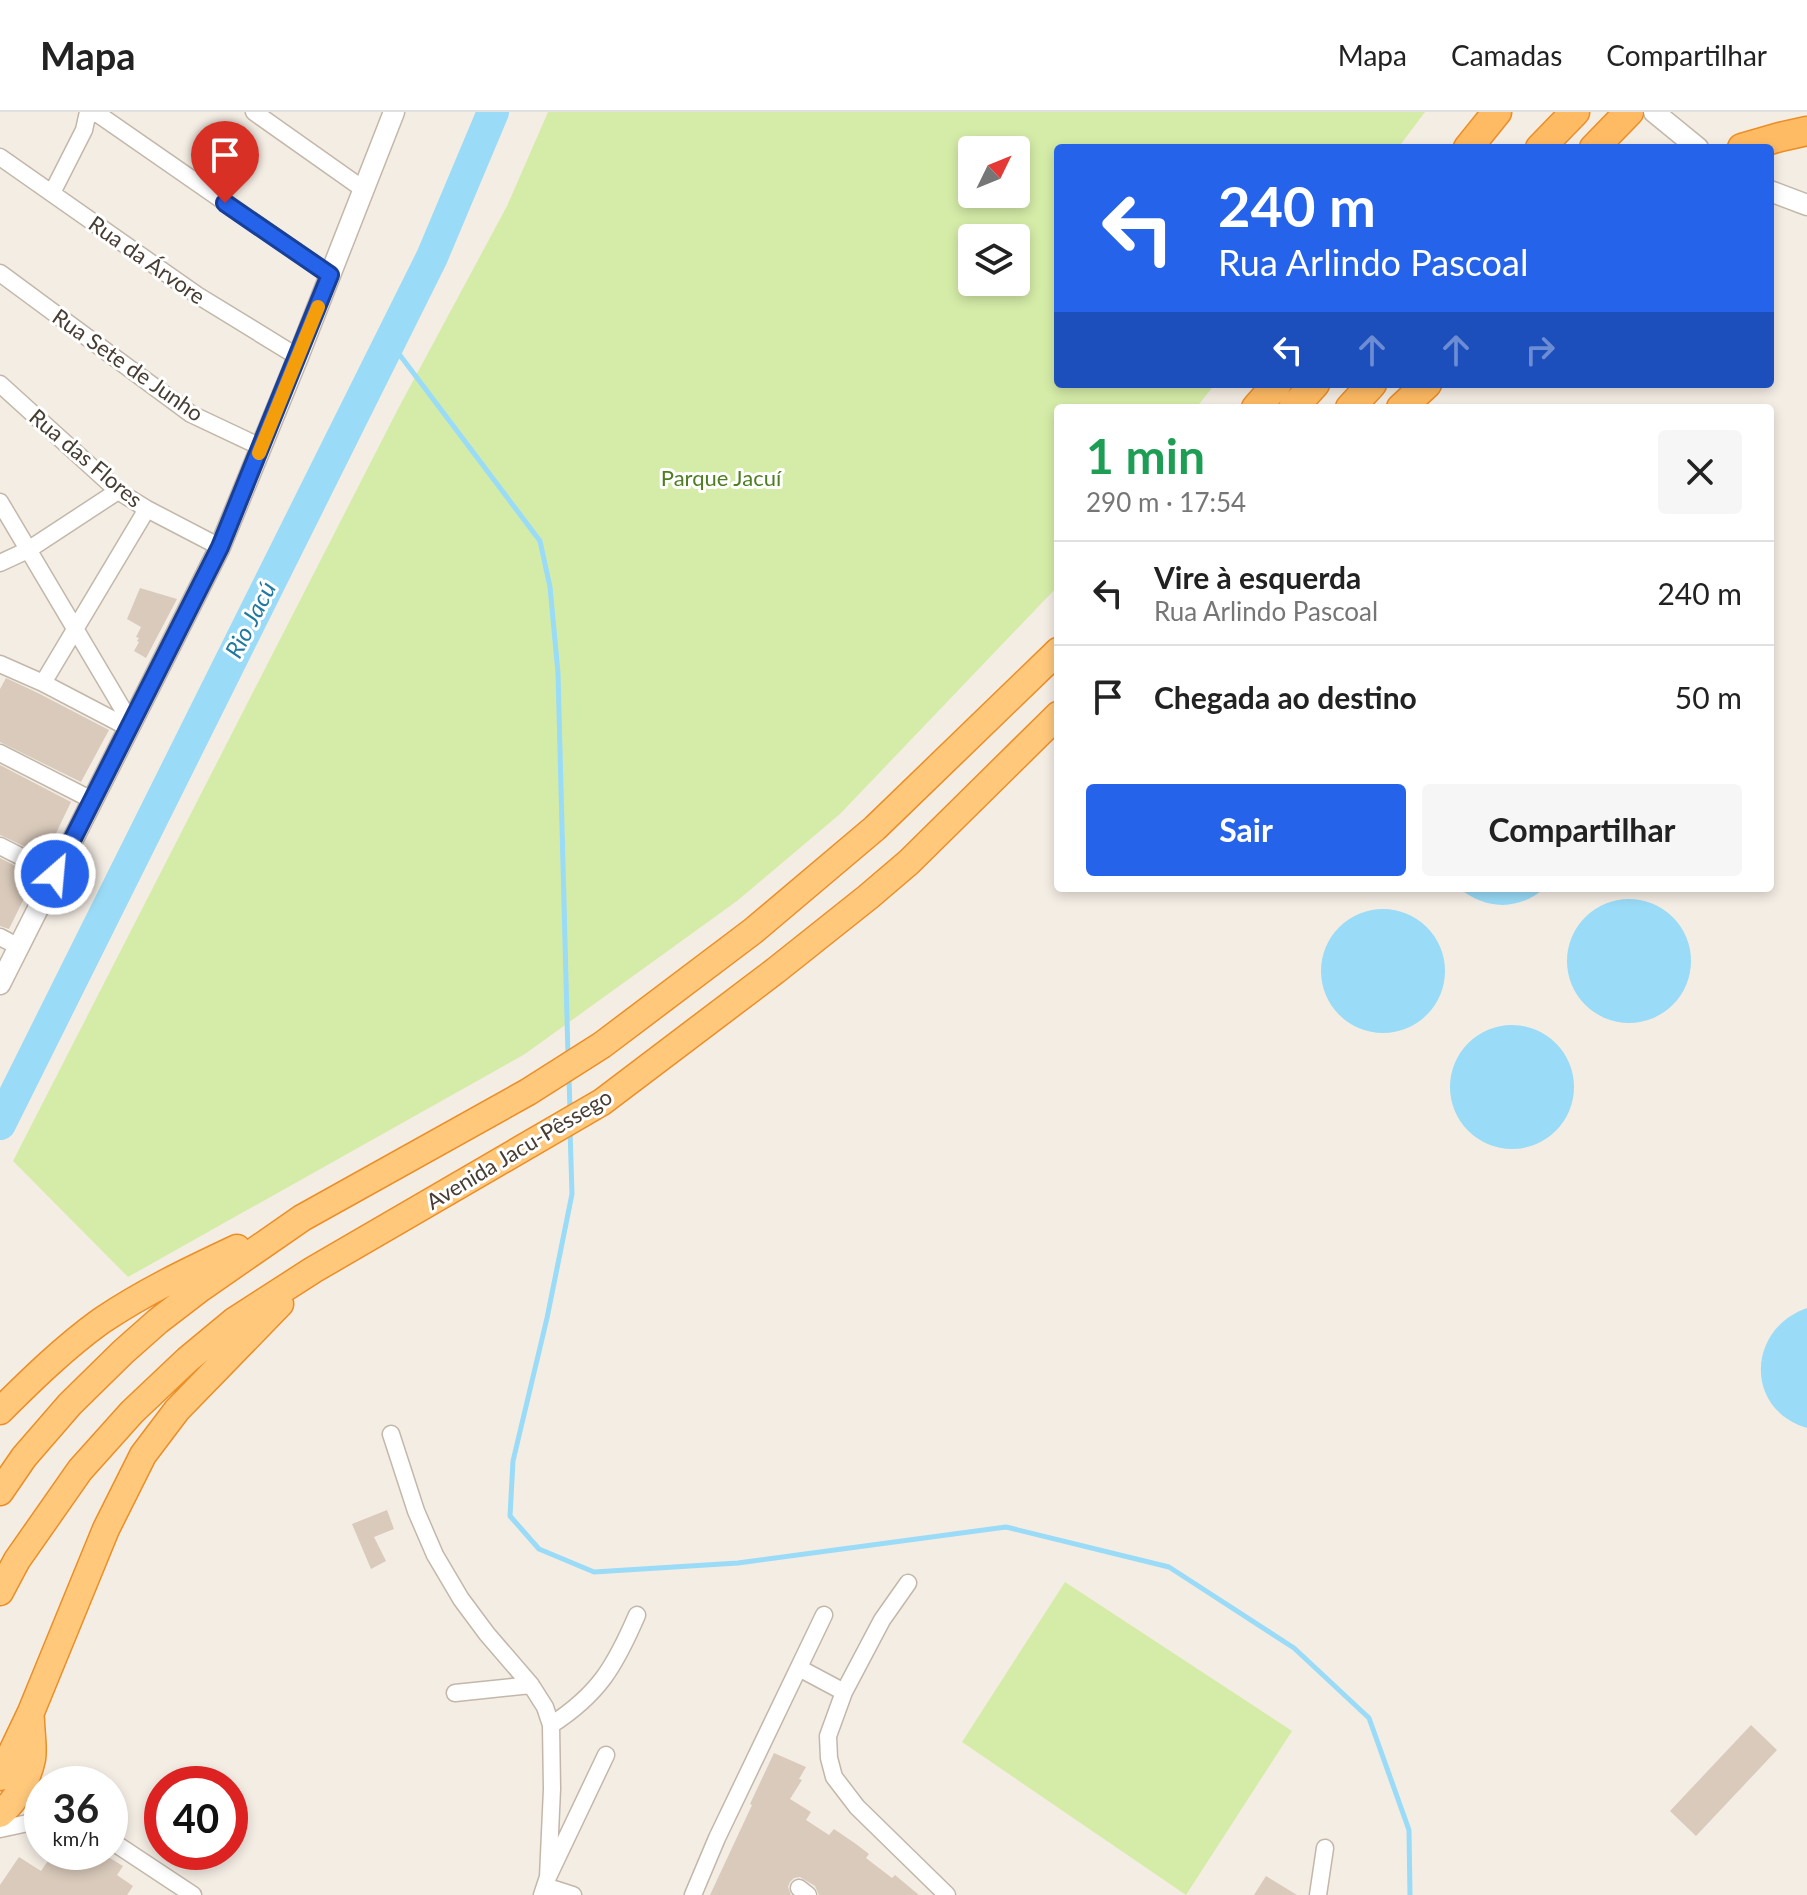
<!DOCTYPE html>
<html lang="pt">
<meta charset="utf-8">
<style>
body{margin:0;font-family:Lato,sans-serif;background:#f6f6f6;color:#222;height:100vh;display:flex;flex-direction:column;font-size:30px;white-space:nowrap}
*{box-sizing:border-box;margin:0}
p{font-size:26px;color:#767676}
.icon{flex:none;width:44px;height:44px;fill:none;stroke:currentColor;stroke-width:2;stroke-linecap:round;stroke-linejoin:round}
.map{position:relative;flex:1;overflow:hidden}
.side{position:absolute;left:1054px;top:292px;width:720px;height:488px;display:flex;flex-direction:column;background:#fff;border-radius:8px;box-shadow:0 4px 12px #0003}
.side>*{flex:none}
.banner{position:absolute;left:1054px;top:32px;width:720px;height:244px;border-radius:8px;box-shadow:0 4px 12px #0003;background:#2563eb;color:#fff;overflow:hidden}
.needle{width:52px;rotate:47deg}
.buttons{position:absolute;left:958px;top:24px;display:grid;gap:16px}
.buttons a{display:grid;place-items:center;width:72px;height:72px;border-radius:8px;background:#fff;box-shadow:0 4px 12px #0003;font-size:40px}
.speed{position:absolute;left:24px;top:1654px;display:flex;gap:16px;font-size:40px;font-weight:700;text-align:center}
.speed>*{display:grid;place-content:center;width:104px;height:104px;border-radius:50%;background:#fff;box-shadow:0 4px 12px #0003;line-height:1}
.speed small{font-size:20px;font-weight:400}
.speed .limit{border:12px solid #d22;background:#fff;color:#111}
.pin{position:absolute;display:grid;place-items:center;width:68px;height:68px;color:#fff;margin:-82px -34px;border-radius:50% 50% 50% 0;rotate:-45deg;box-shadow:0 0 8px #0007}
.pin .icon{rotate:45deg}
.me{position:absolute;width:88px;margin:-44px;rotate:27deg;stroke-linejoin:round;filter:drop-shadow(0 0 6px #0008)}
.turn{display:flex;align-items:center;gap:28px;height:168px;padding:0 32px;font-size:36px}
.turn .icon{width:104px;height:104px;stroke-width:2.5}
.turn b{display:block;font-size:56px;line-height:68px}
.lanes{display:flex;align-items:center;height:76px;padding:0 32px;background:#0003;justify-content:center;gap:40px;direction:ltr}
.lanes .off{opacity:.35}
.round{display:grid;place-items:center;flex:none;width:84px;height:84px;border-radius:8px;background:#f6f6f6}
.summary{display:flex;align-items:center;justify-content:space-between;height:136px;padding:0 32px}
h1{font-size:48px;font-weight:700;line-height:60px;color:#1e9e55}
.action{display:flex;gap:16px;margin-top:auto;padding:16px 32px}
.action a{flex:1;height:92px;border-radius:8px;background:#2563eb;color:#fff;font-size:32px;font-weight:700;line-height:92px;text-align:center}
.action a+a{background:#f6f6f6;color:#222}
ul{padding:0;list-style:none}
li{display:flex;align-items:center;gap:24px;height:104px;padding:0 32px;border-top:2px solid #e0e0e0}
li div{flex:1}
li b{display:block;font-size:30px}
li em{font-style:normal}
header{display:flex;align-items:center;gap:48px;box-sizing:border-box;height:112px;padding:0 40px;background:#fff;border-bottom:2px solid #e0e0e0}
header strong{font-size:38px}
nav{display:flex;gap:44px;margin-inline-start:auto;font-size:28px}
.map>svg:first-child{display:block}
.green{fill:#d5eca8;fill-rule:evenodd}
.water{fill:#9adbf7}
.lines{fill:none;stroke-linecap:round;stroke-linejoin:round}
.stream{stroke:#9adbf7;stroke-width:5}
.river{stroke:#9adbf7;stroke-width:32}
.building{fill:#d9cabb}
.minor-casing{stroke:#c3b7a9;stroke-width:19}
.tertiary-casing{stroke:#c3b7a9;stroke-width:23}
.trunk-casing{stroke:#ec8e26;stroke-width:29}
.motorway-casing{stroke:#ec8e26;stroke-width:31}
.minor{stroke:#fff;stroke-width:16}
.tertiary{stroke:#fff;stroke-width:20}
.trunk{stroke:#ffc87b;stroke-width:26}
.motorway{stroke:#ffbb64;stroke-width:28}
.route-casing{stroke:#184099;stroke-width:20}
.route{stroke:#2563eb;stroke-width:14}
.slow{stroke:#f59e0b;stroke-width:14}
.labels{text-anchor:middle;stroke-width:6;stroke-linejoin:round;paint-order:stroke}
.street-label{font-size:22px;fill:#473d33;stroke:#fff}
.park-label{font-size:22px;fill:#4e7e21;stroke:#fff}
.water-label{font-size:24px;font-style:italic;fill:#1f79a2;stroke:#fff}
</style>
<header>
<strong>Mapa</strong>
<nav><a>Mapa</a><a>Camadas</a><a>Compartilhar</a></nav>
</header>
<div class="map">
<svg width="1807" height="1783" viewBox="0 0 1807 1783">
<rect width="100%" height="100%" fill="#f4ede4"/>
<!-- green -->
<path class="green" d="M 548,0 L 1425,0 L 1398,36 L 1058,36 L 1058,272 L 1215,272 L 1196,296 L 1058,296 L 1058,474 L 840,702 L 737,789 L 525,942 L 128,1165 L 13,1049 L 399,295 L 507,94 ZM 972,38 L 1016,38 L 1016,82 L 972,82 ZM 972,126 L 1016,126 L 1016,170 L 972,170 Z
M 1065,1470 L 1292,1619 L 1186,1783 L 962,1630 Z"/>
<!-- water -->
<path class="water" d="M 1459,776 L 1545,776 C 1519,799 1485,798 1459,776 Z
M1567 849a62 62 0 1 1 124 0a62 62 0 1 1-124 0Z
M1321 859a62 62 0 1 1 124 0a62 62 0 1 1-124 0Z
M1450 975a62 62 0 1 1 124 0a62 62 0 1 1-124 0Z
M 1807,1196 L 1807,1316 C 1744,1297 1747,1217 1807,1196 Z"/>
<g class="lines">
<!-- stream -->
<path class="stream" d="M 390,230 L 540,429 L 550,475 L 558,561 L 568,944
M 569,965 L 570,999
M 570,1017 L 572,1082 L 547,1206 L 513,1349 L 510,1404 L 539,1437 L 594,1460 L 738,1451 L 1006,1415 L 1169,1455 L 1294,1536 L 1369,1606 L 1409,1718 L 1410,1783"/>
<!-- river -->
<path class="river" d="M 0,1012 L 432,145 L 493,0"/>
</g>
<!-- building -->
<path class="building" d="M 140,476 L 177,487 L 146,546 L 134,539 L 139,530 L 137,529 L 139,526 L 136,525 L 141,515 L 127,507 Z
M 6,566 L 38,581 L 109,618 L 81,670 L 0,630 L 0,577 Z
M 0,653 L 71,690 L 45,744 L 0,723 Z
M 0,746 L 35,764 L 9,817 L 0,814 Z
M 387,1398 L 394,1417 L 374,1425 L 386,1449 L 371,1457 L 352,1412 Z
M 1751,1613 L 1777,1638 L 1696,1724 L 1670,1699 Z
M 774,1641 L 806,1655 L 799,1667 L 802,1668 L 790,1687 L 811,1700 L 806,1708 L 829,1723 L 834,1717 L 856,1732 L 869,1742 L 866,1746 L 892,1766 L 895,1763 L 919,1783 L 819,1783 L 815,1774 L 800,1765 L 794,1766 L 790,1770 L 788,1775 L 791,1783 L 710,1783 L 752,1693 L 750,1692 Z
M 54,1740 L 73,1740 L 84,1748 L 90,1740 L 100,1740 L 123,1754 L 117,1763 L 133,1774 L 127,1783 L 0,1783 L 0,1773 L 19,1745 L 41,1759 Z
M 1266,1764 L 1297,1783 L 1254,1783 Z"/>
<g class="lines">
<!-- minor casing -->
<g class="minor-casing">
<path id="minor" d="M 95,0 L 330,163
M 254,0 L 363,77
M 0,45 L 197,183 L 298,245
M 52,81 L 84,18 L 88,0
M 0,161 L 191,302 L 261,335
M 0,272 L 118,379 L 147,397 L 220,435
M 0,390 L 131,611
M 0,451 L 28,438 L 118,379
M 0,552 L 43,571 L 129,616
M 43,571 L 147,397
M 0,641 L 92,688
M 0,734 L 55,762
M 0,825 L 19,835
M 391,1322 L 416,1399 L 435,1443 L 461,1487 L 487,1522 L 531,1573 L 545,1595 L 551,1613 L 552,1677 L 548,1765
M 908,1471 L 882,1508 L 844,1580 L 828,1624 L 829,1646 L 834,1665 L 857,1695 L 947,1783
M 799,1556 L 844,1580
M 455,1581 L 531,1573
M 551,1613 C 599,1582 615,1554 637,1503
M 0,1717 L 42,1708
M 110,1728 L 193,1783
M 545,1774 L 573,1783
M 799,1776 L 808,1783
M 542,1783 L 548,1765 L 606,1643
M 693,1783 L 717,1726 L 824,1503
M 1318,1783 L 1325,1736"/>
</g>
<!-- tertiary casing -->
<g class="tertiary-casing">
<path id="tertiary" d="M 1654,0 L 1698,36
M 1770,79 L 1807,93
M 0,872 L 220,435 L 298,245 L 394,0"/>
</g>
<!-- trunk casing -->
<g class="trunk-casing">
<path id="trunk" d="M 0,1299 C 32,1267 65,1235 101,1209 C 144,1180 190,1158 237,1136
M 0,1380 L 24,1345 L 70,1292 L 123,1240 L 158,1209 L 201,1176 L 302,1106 L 528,980 L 602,933 L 753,819 L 875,716 L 1058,539
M 0,1480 L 17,1448 L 80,1358 L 132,1300 L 187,1248 L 234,1209 L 313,1158 L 602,990 L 775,859 L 868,785 L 909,750 L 1058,603
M 0,1665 L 31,1600 L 106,1417 L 143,1343 L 177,1298 L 280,1192
M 0,1702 C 16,1689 28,1667 32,1647 C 34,1635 31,1620 31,1608"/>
</g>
<!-- motorway casing -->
<g class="motorway-casing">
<path id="motorway" d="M 1468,36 L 1497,0
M 1540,36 L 1575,0
M 1594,36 L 1629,0
M 1742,36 L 1780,25 L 1807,19
M 1256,296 L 1277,272
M 1293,296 L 1315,272
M 1350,296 L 1372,272
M 1401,296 L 1427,272"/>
</g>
<!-- minor -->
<use href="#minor" class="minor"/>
<!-- tertiary -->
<use href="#tertiary" class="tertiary"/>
<!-- trunk -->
<use href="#trunk" class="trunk"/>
<!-- motorway -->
<use href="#motorway" class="motorway"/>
</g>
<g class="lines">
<!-- route casing -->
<g class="route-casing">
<path id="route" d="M 55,762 L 220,435 L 330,163 L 225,91"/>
</g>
<!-- route -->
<use href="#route" class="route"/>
<!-- slow -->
<path class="slow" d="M 259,341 L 318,195"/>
</g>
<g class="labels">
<!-- street labels -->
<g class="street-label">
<text transform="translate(147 148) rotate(35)" y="8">Rua da Árvore</text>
<text transform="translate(128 253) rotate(35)" y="8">Rua Sete de Junho</text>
<text transform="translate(86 346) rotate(40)" y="8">Rua das Flores</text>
<text transform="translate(519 1037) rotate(-31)" y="8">Avenida Jacu-Pêssego</text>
</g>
<!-- park labels -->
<g class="park-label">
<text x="721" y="374">Parque Jacuí</text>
</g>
<!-- water labels -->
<g class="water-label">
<text transform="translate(251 508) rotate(-63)" y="8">Rio Jacú</text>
</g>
</g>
</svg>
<div class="buttons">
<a><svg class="needle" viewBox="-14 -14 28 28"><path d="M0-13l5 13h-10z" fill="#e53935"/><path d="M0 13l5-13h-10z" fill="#767676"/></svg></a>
<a><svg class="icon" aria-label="layers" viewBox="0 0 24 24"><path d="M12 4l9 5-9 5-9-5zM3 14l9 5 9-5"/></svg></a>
</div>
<div class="speed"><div>36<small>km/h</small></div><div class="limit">40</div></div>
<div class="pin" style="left:225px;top:91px;background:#d93025"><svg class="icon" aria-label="arrive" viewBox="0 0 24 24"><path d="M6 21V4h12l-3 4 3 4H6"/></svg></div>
<svg class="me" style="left:55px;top:762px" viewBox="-20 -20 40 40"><circle r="17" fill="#2563eb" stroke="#fff" stroke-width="3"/><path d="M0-11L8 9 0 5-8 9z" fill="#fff"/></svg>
<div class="banner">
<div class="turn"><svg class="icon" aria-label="left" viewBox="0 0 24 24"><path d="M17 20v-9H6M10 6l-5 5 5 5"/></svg><div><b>240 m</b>Rua Arlindo Pascoal</div></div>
<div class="lanes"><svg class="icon" aria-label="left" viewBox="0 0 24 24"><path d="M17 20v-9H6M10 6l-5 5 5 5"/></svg><svg class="icon off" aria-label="ahead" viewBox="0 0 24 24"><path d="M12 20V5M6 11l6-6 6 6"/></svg><svg class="icon off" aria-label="ahead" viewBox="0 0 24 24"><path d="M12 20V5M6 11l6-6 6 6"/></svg><svg class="icon off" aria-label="right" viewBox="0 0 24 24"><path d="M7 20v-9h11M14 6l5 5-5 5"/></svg></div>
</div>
<section class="side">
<div class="summary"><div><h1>1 min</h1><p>290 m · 17:54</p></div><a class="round"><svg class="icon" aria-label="close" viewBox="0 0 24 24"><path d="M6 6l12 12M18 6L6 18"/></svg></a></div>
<ul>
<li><svg class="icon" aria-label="left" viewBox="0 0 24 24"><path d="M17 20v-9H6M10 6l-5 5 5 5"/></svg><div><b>Vire à esquerda</b><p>Rua Arlindo Pascoal</p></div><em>240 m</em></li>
<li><svg class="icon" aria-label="arrive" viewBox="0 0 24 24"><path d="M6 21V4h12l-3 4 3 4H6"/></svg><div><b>Chegada ao destino</b></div><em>50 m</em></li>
</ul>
<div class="action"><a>Sair</a><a>Compartilhar</a></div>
</section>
</div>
